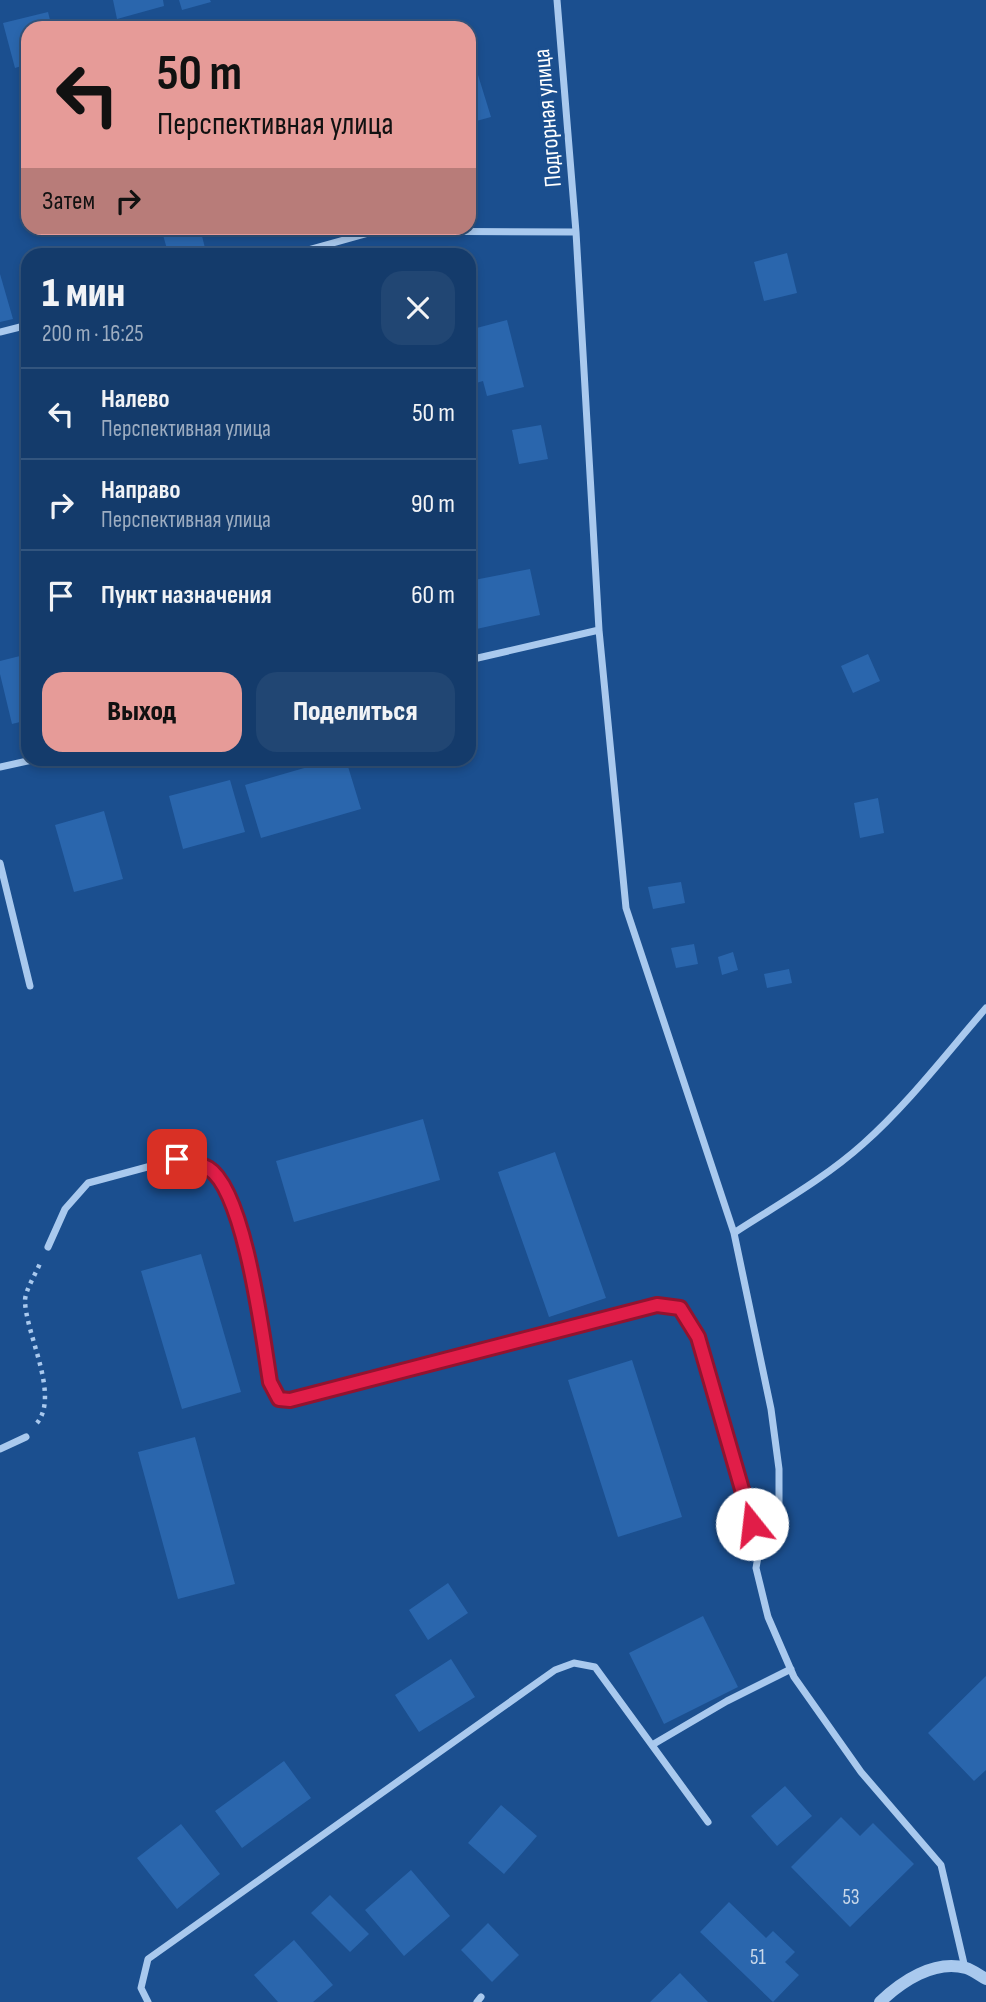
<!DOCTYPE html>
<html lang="ru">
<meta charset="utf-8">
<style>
body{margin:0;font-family:"Sofia Sans Condensed",sans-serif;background:#214673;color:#f1f3f6;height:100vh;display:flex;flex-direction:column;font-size:26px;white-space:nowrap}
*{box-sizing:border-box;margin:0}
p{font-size:23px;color:#9dadc1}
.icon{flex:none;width:38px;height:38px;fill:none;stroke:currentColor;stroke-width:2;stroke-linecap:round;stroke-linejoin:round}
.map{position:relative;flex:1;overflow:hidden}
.drawer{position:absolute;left:21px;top:248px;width:455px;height:518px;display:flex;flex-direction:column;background:#143b6b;border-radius:21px;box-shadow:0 4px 10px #0003,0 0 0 2px #33557e}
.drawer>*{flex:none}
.top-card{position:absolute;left:21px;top:21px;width:455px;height:214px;border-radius:21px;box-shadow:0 4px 10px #0003,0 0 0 2px #33557e;background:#e69b98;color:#111;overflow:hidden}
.pin{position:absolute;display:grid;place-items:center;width:60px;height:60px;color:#fff;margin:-30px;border-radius:14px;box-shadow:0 4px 10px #0006}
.me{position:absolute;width:77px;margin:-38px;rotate:344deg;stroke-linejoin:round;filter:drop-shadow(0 0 5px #0008)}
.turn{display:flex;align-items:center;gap:24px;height:147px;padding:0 21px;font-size:32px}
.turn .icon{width:91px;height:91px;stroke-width:2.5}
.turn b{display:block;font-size:49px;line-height:60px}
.then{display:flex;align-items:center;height:66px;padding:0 21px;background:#0003;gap:14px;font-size:26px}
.round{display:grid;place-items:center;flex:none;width:74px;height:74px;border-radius:21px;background:#214673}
.summary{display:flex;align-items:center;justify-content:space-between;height:119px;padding:0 21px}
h1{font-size:42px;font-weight:800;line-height:52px}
.action{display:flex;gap:14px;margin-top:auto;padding:14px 21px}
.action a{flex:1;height:80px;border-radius:21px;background:#e69b98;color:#111;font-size:28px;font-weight:800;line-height:80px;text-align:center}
.action a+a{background:#214673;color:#f1f3f6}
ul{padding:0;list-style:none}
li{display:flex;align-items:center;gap:21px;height:91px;padding:0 21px;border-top:2px solid #33557e}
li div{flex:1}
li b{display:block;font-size:26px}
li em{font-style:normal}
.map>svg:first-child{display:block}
.building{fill:#2a66ad}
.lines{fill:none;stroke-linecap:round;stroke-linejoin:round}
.path{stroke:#a9c9ee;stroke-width:4.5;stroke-dasharray:3.5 5;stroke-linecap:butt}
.minor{stroke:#a9c9ee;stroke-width:7}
.tertiary{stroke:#a9c9ee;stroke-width:12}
.route-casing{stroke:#92132f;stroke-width:18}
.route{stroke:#e11d48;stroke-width:12}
.labels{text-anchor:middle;stroke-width:7;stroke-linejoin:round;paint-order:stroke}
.number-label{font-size:21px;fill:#cad9ea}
.street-label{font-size:24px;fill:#fff;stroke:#1b4f8f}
</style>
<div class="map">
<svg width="986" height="2002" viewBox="0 0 986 2002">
<rect width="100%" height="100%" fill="#1b4f8f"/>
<!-- building -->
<path class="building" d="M 113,0 L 163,0 L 164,6 L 117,19 Z
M 179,0 L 210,0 L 211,2 L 182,10 Z
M 48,12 L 52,28 L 28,28 L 28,64 L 15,68 L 3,23 Z
M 474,62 L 491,117 L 469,123 L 469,64 Z
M 161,228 L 200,228 L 205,248 L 169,256 Z
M 787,253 L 797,293 L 764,301 L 754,262 Z
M 0,274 L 13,319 L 0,322 Z
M 507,320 L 524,387 L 487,396 L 483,381 L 469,385 L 469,330 Z
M 541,425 L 548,459 L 519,464 L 512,430 Z
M 530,569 L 540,615 L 472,630 L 469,615 L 469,581 Z
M 28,654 L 28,720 L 12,724 L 0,674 L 0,661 Z
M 868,654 L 880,681 L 853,693 L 841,666 Z
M 332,760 L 346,760 L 361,809 L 261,838 L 245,785 Z
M 230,780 L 245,832 L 183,849 L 169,796 Z
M 878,798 L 884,833 L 860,838 L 854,803 Z
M 104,811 L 123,879 L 74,892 L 55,825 Z
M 681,882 L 685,903 L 653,909 L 648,887 Z
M 694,944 L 698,964 L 676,968 L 671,948 Z
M 733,952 L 738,970 L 722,975 L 718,957 Z
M 789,969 L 792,983 L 767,988 L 764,974 Z
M 423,1119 L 440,1180 L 294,1222 L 276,1161 Z
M 555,1152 L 606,1298 L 549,1317 L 498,1172 Z
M 201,1254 L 241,1392 L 182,1409 L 141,1271 Z
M 632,1360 L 682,1517 L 618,1537 L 568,1380 Z
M 195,1437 L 235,1584 L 178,1599 L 138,1452 Z
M 448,1583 L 468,1613 L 428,1640 L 409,1610 Z
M 703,1616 L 738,1687 L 664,1724 L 629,1653 Z
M 451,1659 L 475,1697 L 419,1732 L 395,1695 Z
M 986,1676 L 986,1770 L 974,1781 L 928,1733 Z
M 284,1761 L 311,1798 L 242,1848 L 215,1811 Z
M 785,1786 L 812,1816 L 777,1846 L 751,1816 Z
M 501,1805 L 537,1836 L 504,1874 L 468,1843 Z
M 841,1817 L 860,1836 L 873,1823 L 914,1864 L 850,1927 L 791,1867 Z
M 181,1824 L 220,1874 L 177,1909 L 137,1858 Z
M 411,1870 L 450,1916 L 404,1956 L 365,1910 Z
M 330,1895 L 369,1934 L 350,1952 L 311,1913 Z
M 729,1902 L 766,1938 L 773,1931 L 795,1952 L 785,1962 L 799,1975 L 773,2002 L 700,1932 Z
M 488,1923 L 519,1955 L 492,1982 L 461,1950 Z
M 294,1940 L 333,1985 L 313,2002 L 278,2002 L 254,1975 Z
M 680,1973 L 708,2002 L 650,2002 Z"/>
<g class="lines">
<!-- path -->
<path class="path" d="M 37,1423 C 60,1395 26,1335 25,1301 C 25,1290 37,1272 41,1261"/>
<!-- minor -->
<path class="minor" d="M 557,0 L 576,232 L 599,630 L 626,908 L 734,1233
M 286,256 L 376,231 L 576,232
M 0,332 L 28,325
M 469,660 L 599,630
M 0,767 L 32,760
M 0,863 L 30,986
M 48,1247 L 65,1209 L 88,1183 L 177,1159 L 209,1169 L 227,1191 L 239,1222 L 270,1382 L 279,1399 L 290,1400 L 657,1305 L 680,1308 L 698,1337 L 759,1551
M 0,1449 L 26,1437
M 652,1745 L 727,1701 L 791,1669
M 965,1968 L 941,1865 L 861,1772 L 794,1677 L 768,1617 L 756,1568 L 759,1551 L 773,1528 L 779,1503 L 779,1469 L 771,1409 L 734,1233 C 777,1205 824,1179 863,1144 C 908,1104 946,1054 986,1008
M 148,2002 L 141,1988 L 148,1959 L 555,1670 L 574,1663 L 595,1667 L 708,1822
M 477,2002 L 481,1997"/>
<!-- tertiary -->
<path class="tertiary" d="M 880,2002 C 901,1982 934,1959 966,1968 C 973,1970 980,1976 986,1979"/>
</g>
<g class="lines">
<!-- route casing -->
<g class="route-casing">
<path id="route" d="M 177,1159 C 186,1162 199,1163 208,1168 C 245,1190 263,1339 270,1382 L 279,1399 L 290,1400 L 657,1305 L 680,1308 L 698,1337 L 752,1524"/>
</g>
<!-- route -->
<use href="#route" class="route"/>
</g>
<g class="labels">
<!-- number labels -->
<g class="number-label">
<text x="851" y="1904">53</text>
<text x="758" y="1964">51</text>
</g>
<!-- street labels -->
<g class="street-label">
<text transform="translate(547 118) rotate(-95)" y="8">Подгорная улица</text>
</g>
</g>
</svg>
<div class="pin" style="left:177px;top:1159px;background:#d93025"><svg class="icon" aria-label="arrive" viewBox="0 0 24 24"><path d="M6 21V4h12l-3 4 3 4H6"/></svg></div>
<svg class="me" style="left:752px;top:1524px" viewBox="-20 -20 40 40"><circle r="19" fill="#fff"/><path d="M0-13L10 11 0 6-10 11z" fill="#e11d48"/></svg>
<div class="top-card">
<div class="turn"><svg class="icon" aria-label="left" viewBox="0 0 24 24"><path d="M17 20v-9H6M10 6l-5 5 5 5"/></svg><div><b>50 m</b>Перспективная улица</div></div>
<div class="then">Затем<svg class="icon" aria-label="right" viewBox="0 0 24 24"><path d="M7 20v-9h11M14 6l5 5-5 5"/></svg></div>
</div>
<section class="drawer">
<div class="summary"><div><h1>1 мин</h1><p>200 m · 16:25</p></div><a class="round"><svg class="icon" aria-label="close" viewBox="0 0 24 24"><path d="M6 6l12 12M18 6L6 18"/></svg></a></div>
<ul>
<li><svg class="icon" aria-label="left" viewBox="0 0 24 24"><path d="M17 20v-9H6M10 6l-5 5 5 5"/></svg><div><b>Налево</b><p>Перспективная улица</p></div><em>50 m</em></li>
<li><svg class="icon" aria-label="right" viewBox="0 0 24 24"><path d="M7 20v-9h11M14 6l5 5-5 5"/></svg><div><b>Направо</b><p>Перспективная улица</p></div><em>90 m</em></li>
<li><svg class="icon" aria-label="arrive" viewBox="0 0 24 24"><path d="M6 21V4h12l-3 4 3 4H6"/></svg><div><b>Пункт назначения</b></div><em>60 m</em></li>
</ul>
<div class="action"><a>Выход</a><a>Поделиться</a></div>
</section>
</div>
